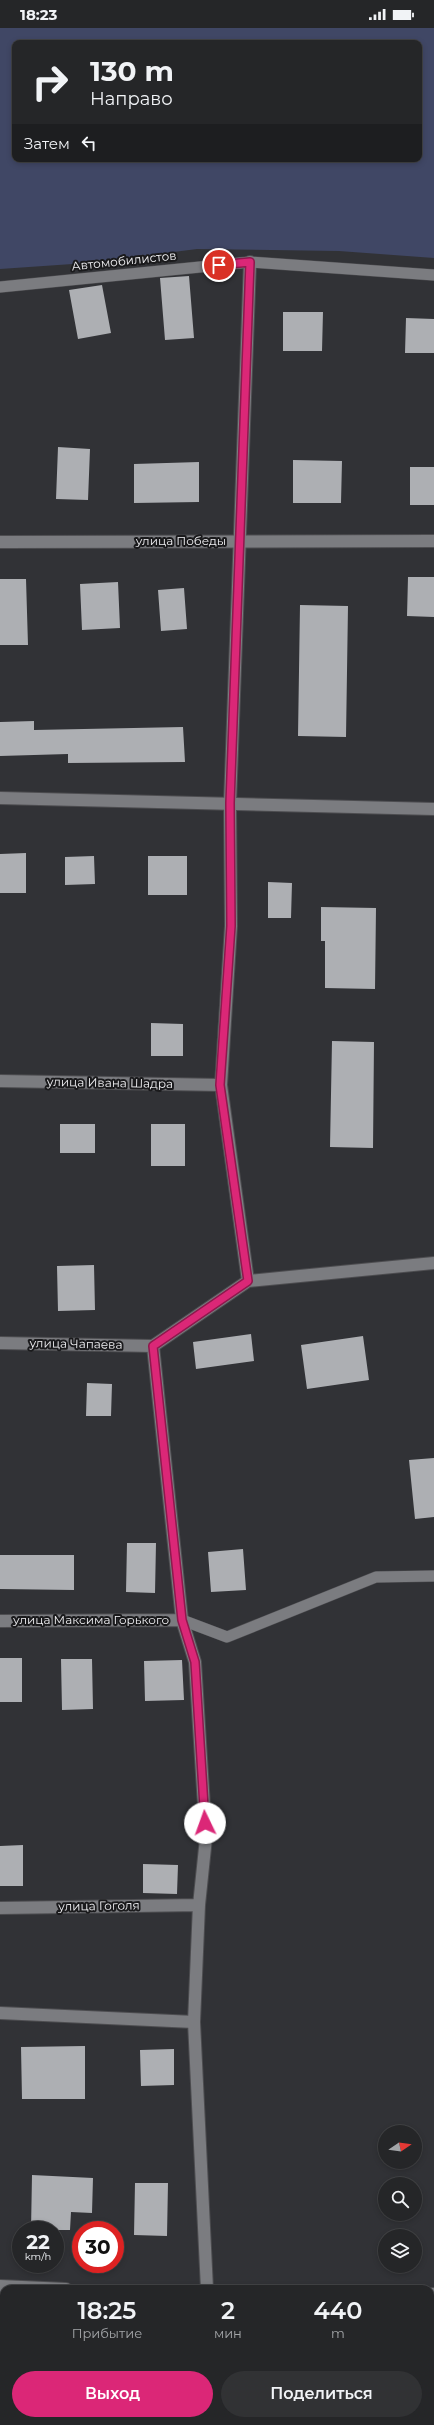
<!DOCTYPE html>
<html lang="ru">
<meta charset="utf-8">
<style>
body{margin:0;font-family:Montserrat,sans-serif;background:#313234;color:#f1f3f6;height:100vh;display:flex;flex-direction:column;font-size:15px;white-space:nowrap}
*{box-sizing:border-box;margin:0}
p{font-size:13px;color:#a3a5a8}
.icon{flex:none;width:22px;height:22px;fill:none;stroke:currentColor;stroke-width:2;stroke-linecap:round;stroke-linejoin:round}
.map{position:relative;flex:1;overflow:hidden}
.drawer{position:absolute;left:0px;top:2257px;width:434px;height:140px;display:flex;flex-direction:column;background:#252628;border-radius:12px 12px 0 0;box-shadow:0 2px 6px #0003,0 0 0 1px #424345}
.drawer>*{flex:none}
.banner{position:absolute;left:12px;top:12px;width:410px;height:122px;border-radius:8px;box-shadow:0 2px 6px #0003,0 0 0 1px #424345;background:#252628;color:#f1f3f6;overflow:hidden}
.needle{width:26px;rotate:77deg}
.fabs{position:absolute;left:378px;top:2097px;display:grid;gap:8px}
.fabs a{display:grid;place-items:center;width:44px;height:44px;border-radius:50%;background:#252628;box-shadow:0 2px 6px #0003,0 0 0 1px #424345;font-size:20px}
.speed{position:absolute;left:12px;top:2193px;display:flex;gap:8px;font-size:20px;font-weight:700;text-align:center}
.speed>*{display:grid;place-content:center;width:52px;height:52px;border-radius:50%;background:#252628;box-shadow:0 2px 6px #0003,0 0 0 1px #424345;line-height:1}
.speed small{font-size:10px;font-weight:400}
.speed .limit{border:6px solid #d22;background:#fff;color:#111}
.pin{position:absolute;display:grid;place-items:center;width:34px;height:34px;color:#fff;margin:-17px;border:2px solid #fff;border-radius:50%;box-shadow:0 1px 4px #0007}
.me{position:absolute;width:44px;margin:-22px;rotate:357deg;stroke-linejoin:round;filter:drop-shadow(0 0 3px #0008)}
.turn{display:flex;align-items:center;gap:14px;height:84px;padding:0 12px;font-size:18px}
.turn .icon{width:52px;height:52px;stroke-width:2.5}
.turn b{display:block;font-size:28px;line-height:34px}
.then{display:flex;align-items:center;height:38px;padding:0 12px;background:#0003;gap:8px;font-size:15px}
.eta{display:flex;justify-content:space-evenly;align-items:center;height:68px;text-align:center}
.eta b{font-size:24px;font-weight:600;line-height:28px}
.cta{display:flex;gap:8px;margin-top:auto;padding:8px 12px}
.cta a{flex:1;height:46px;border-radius:24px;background:#db2777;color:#fff;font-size:16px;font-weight:600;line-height:46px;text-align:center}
.cta a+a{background:#313234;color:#f1f3f6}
.status{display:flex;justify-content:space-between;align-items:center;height:28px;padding:0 20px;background:#252628;direction:ltr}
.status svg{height:11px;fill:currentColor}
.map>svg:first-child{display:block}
.green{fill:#404765;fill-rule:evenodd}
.building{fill:#adafb3}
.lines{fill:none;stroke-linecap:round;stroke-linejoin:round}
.lane-casing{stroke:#4d4d50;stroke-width:12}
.street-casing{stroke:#4d4d50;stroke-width:14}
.secondary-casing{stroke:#4d4d50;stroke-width:14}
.lane{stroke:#7b7c80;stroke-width:11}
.street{stroke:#7b7c80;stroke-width:12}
.secondary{stroke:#7b7c80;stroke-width:12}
.route-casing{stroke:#8e194d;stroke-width:10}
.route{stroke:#db2777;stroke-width:7}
.labels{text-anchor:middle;stroke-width:4;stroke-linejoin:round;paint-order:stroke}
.street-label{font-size:12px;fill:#f0f0f3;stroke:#1a1a1c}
</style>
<div class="status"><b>18:23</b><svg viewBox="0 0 49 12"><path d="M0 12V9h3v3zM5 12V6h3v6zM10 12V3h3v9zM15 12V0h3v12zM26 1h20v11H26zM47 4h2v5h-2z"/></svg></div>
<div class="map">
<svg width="434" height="2397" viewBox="0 0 434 2397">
<rect width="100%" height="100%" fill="#313236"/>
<!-- green -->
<path class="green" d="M 0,0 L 434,0 L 434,230 L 339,223 L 197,221 L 87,235 L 0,241 ZM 15,15 L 419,15 L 419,131 L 15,131 Z"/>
<!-- building -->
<path class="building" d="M 189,248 L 194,310 L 165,312 L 160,250 Z
M 102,257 L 111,305 L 78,311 L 69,262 Z
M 283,284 L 323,284 L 322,323 L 283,323 Z
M 406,290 L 434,291 L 434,325 L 405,325 Z
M 58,419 L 90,421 L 88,472 L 56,471 Z
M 293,432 L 342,433 L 341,475 L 293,475 Z
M 199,434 L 199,474 L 134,475 L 134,436 Z
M 410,439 L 434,439 L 434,477 L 410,477 Z
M 408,549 L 434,549 L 434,589 L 407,588 Z
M 0,551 L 26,551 L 28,617 L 0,617 Z
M 118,554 L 120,600 L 82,602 L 80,556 Z
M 184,560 L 187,601 L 161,603 L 158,562 Z
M 300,577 L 348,578 L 346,709 L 298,708 Z
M 34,693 L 34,702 L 183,699 L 185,734 L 68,735 L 68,726 L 0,728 L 0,694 Z
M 26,825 L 26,865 L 0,865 L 0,826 Z
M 94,828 L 95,856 L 65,857 L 65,829 Z
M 148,828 L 187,828 L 187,867 L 148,867 Z
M 268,854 L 292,855 L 291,890 L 268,890 Z
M 321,879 L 376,880 L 375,961 L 325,960 L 325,913 L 321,913 Z
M 151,995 L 183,996 L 183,1028 L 151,1028 Z
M 332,1013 L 374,1014 L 373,1120 L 330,1119 Z
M 60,1096 L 95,1096 L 95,1125 L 60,1125 Z
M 151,1096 L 185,1096 L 185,1138 L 151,1138 Z
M 94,1237 L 95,1282 L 58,1283 L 57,1238 Z
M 251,1306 L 254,1333 L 196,1341 L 193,1314 Z
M 363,1308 L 369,1352 L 307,1361 L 301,1317 Z
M 87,1355 L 112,1356 L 111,1388 L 86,1388 Z
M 434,1430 L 434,1489 L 415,1491 L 409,1432 Z
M 127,1515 L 156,1515 L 155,1565 L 126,1564 Z
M 243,1521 L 246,1562 L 211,1564 L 208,1524 Z
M 0,1527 L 74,1527 L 74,1562 L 0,1561 Z
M 0,1630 L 22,1630 L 22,1674 L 0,1674 Z
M 61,1631 L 92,1631 L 93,1681 L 62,1682 Z
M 182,1632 L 184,1672 L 145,1673 L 144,1633 Z
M 23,1817 L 23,1858 L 0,1858 L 0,1818 Z
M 143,1836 L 178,1837 L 177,1866 L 143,1865 Z
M 85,2018 L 85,2071 L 22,2071 L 21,2019 Z
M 174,2021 L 174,2057 L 141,2058 L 140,2022 Z
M 32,2147 L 93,2150 L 92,2185 L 71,2184 L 70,2202 L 31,2202 Z
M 135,2155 L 168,2155 L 167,2208 L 134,2207 Z"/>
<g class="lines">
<!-- lane casing -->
<g class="lane-casing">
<path id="lane" d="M 0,259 L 250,234 L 434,247
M 182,1592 L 227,1609 L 376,1549 L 434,1548"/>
</g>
<!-- street casing -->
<g class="street-casing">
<path id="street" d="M 0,1053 L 221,1057
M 248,1253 L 434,1235
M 0,1315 L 153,1318
M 153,1318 L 248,1253 L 221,1057 L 231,898 L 230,775 L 250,234
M 153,1318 L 182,1592 L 195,1634 L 206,1810 L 199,1877 L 194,1994 L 207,2261
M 0,1593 L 182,1592
M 0,1880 L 199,1877
M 0,1985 L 194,1994
M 430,2266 L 434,2266"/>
</g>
<!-- secondary casing -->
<g class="secondary-casing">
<path id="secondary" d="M 0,514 L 434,513
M 0,770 L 434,781
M 0,2258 L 66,2261
M 208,2393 L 208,2397"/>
</g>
<!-- lane -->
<use href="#lane" class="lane"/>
<!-- street -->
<use href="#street" class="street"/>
<!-- secondary -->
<use href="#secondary" class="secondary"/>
</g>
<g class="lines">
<!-- route casing -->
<g class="route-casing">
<path id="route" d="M 205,1795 L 195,1634 L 182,1592 L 153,1318 L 248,1253 L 220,1057 L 231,898 L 230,775 L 250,234 L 219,237"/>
</g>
<!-- route -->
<use href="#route" class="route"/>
</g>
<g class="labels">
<!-- street labels -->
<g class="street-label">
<text transform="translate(124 233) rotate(-6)" y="4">Автомобилистов</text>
<text x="181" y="517">улица Победы</text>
<text transform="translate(110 1055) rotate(1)" y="4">улица Ивана Шадра</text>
<text transform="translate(76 1316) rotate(1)" y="4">улица Чапаева</text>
<text x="91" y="1596">улица Максима Горького</text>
<text transform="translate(99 1878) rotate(-1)" y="4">улица Гоголя</text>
</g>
</g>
</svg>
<div class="fabs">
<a><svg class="needle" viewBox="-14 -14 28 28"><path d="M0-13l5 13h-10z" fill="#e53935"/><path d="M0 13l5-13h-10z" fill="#a3a5a8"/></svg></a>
<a><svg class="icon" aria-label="search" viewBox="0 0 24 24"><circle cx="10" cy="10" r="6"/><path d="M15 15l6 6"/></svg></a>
<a><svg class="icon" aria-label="layers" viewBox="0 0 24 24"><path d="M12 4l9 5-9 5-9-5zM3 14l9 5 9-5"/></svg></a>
</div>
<div class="speed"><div>22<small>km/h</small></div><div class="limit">30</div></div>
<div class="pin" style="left:219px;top:237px;background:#d93025"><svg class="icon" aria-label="arrive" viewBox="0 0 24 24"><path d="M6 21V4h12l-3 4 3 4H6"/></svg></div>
<svg class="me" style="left:205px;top:1795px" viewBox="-20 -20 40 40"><circle r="19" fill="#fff"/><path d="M0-13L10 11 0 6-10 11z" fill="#db2777"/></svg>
<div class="banner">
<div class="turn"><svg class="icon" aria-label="right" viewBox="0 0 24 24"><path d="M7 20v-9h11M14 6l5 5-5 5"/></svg><div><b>130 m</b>Направо</div></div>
<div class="then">Затем<svg class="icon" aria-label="left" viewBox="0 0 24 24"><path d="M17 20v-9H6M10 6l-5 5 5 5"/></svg></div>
</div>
<section class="drawer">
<div class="eta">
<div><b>18:25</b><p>Прибытие</p></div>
<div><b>2</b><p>мин</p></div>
<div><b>440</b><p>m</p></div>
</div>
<div class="cta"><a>Выход</a><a>Поделиться</a></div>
</section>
</div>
